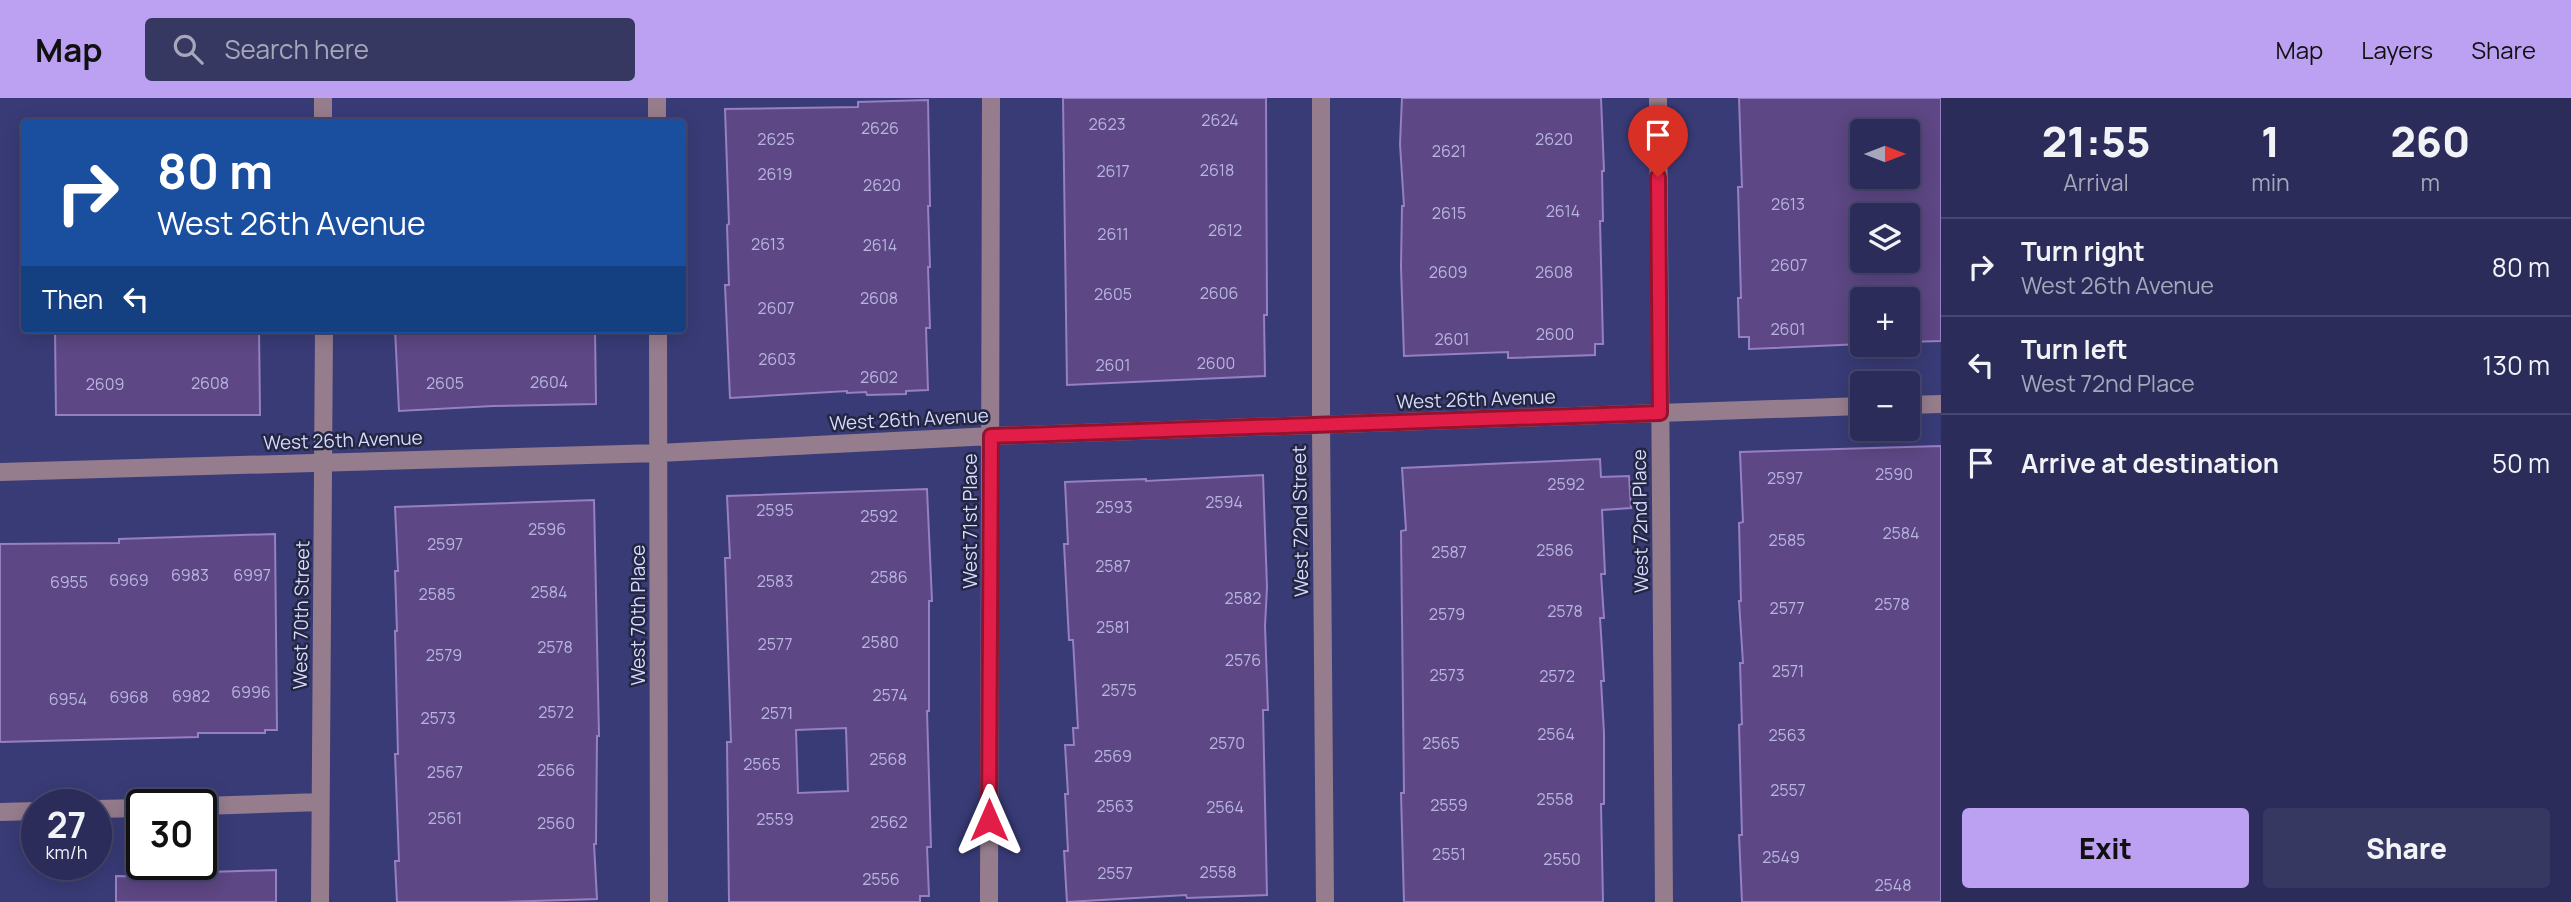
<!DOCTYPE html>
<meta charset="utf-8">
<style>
body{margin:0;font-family:Manrope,sans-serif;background:#373862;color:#f1f3f6;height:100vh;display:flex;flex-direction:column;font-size:26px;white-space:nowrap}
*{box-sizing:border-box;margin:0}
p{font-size:23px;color:#a6a7ba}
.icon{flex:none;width:38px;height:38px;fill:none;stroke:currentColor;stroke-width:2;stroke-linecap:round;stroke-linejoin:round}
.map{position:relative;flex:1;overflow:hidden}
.panel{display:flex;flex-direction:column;background:#2b2c59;width:630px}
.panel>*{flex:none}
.guide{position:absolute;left:21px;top:21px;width:665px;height:214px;border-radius:7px;box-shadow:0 4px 18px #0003,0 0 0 2px #47486f;background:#1a4fa0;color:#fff;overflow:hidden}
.needle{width:46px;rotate:90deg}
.tools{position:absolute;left:1850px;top:21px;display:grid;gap:14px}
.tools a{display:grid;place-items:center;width:70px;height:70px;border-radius:7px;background:#2b2c59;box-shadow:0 4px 18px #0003,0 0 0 2px #47486f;font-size:35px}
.speed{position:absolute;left:21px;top:691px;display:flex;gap:14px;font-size:35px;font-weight:700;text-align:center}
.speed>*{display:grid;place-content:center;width:91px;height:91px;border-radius:50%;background:#2b2c59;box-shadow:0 4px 18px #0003,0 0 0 2px #47486f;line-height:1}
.speed small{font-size:18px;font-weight:400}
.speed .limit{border:4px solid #111;border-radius:10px;background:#fff;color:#111}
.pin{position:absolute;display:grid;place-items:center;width:60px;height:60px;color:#fff;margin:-72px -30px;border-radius:50% 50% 50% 0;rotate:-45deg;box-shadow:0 0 7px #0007}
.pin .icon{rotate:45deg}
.me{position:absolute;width:77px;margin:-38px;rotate:0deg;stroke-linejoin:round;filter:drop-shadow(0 0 5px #0008)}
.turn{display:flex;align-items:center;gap:24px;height:147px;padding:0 21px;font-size:32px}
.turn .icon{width:91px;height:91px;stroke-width:2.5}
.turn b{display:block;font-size:49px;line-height:60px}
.then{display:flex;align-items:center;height:66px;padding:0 21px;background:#0003;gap:14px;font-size:26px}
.eta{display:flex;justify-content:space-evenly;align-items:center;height:119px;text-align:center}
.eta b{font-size:42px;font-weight:800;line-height:49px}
.cta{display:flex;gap:14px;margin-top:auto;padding:14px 21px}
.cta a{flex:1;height:80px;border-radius:7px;background:#bca0f2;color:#111;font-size:28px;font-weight:800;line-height:80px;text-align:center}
.cta a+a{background:#373862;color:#f1f3f6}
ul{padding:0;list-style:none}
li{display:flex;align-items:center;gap:21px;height:98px;padding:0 21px;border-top:2px solid #47486f}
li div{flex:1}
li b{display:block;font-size:26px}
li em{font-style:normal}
header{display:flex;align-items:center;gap:42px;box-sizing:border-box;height:98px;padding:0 35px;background:#bca0f2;color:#111}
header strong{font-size:33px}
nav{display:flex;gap:38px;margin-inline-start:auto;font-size:24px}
.search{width:490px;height:63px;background:#373862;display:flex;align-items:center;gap:18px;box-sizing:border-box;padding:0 24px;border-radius:7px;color:#a6a7ba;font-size:26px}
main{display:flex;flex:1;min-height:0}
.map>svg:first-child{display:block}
.building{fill:#5d4784;stroke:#967fc2;stroke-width:2;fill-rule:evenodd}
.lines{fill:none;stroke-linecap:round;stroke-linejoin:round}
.minor{stroke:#967d8d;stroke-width:18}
.route-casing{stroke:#92132f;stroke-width:18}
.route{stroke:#e11d48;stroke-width:12}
.labels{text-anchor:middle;stroke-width:5;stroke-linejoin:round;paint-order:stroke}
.number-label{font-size:16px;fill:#b7b5e0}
.street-label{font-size:19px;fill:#d5dafe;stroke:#242642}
</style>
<header>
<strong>Map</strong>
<div class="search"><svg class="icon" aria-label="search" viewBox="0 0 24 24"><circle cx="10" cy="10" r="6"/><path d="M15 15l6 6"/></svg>Search here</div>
<nav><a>Map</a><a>Layers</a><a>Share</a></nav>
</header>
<main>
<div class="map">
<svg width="1941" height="804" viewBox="0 0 1941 804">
<rect width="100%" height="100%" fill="#393b77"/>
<!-- building -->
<path class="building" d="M 1063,0 L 1266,0 L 1267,217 L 1264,217 L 1265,278 L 1067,287 Z
M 1402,0 L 1601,0 L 1604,73 L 1602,73 L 1603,123 L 1600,123 L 1603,246 L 1595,246 L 1595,257 L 1508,260 L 1508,254 L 1404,258 L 1401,169 L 1402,108 L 1404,108 L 1400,46 Z
M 1739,0 L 1941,0 L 1941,243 L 1908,244 L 1908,201 L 1862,201 L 1862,246 L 1749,251 L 1749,239 L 1739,239 L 1738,200 L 1741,200 L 1738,89 L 1742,89 ZM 1862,33 L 1908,33 L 1908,79 L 1862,79 ZM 1862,117 L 1908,117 L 1908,163 L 1862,163 Z
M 928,2 L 930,108 L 928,108 L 930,169 L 928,169 L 930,230 L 926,230 L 928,292 L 906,293 L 906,296 L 867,297 L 866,294 L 847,295 L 847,293 L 730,300 L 725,187 L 729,187 L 727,127 L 729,126 L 725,11 L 858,9 L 858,4 Z
M 55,231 L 259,231 L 260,317 L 56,317 Z
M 395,231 L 595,231 L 596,306 L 493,308 L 399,313 Z
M 1941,348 L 1941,804 L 1742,804 L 1739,737 L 1742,737 L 1739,627 L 1742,626 L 1740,565 L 1743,565 L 1739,503 L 1741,503 L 1739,425 L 1743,424 L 1740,354 Z
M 1600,361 L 1601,379 L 1629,378 L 1631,410 L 1602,412 L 1605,476 L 1601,476 L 1604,520 L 1600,520 L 1604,583 L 1601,583 L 1604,635 L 1604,706 L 1601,706 L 1603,804 L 1404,804 L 1401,695 L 1404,695 L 1401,433 L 1406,432 L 1402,370 Z
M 1263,377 L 1267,489 L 1265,528 L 1268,612 L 1263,612 L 1267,797 L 1187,800 L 1186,797 L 1067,804 L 1064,753 L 1068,753 L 1065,696 L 1068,696 L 1065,647 L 1074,647 L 1073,630 L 1078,630 L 1073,542 L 1069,542 L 1064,446 L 1068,446 L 1065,384 L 1146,381 L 1146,383 Z
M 927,391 L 932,503 L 929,503 L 929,613 L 927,613 L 931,749 L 927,749 L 929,798 L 920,798 L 920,804 L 729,804 L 727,644 L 731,644 L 725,460 L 730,460 L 727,398 ZM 846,630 L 848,693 L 798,695 L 796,632 Z
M 594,402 L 599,638 L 597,638 L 596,746 L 594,746 L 597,801 L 503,804 L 397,804 L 395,763 L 399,763 L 395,656 L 398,656 L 395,533 L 397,533 L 395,473 L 398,473 L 395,409 Z
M 275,436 L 277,632 L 265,632 L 265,635 L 198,635 L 198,639 L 0,644 L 0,446 L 119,445 L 119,441 Z
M 276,772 L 276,804 L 116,804 L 116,778 L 177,779 L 177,775 Z"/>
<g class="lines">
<!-- minor -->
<path class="minor" d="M 323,0 L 323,24
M 657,0 L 657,24
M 1321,0 L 1321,328 L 1325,804
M 1658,0 L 1664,804
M 658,231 L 659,804
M 1908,307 L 1941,306
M 0,374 L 659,355 L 991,338 L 1862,308
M 201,708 L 320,704
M 96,711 L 142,710
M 0,714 L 37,713
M 320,804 L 324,231
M 989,804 L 991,0"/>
</g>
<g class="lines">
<!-- route casing -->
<g class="route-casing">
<path id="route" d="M 989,722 L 991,338 L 1660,315 L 1658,79"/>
</g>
<!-- route -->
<use href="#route" class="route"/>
</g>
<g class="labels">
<!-- number labels -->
<g class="number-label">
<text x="1220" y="28">2624</text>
<text x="1107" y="32">2623</text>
<text x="880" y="36">2626</text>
<text x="776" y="47">2625</text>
<text x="1554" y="47">2620</text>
<text x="1449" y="59">2621</text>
<text x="1217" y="78">2618</text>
<text x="1113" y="79">2617</text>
<text x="775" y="82">2619</text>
<text x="882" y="93">2620</text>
<text x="1788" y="112">2613</text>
<text x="1563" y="119">2614</text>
<text x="1449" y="121">2615</text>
<text x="1225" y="138">2612</text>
<text x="1113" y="142">2611</text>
<text x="768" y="152">2613</text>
<text x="880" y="153">2614</text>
<text x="1789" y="173">2607</text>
<text x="1448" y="180">2609</text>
<text x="1554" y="180">2608</text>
<text x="1219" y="201">2606</text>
<text x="1113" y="202">2605</text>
<text x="879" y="206">2608</text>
<text x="776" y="216">2607</text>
<text x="1788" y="237">2601</text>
<text x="1555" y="242">2600</text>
<text x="1452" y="247">2601</text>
<text x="777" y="267">2603</text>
<text x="1216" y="271">2600</text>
<text x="1113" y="273">2601</text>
<text x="879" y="285">2602</text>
<text x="549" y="290">2604</text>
<text x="210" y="291">2608</text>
<text x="445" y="291">2605</text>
<text x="105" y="292">2609</text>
<text x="1894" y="382">2590</text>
<text x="1785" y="386">2597</text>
<text x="1566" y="392">2592</text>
<text x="1224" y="410">2594</text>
<text x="1114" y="415">2593</text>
<text x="775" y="418">2595</text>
<text x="879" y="424">2592</text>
<text x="547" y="437">2596</text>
<text x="1901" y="441">2584</text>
<text x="1787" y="448">2585</text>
<text x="445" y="452">2597</text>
<text x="1555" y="458">2586</text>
<text x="1449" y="460">2587</text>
<text x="1113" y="474">2587</text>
<text x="190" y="483">6983</text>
<text x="252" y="483">6997</text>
<text x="889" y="485">2586</text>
<text x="129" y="488">6969</text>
<text x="775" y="489">2583</text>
<text x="69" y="490">6955</text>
<text x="549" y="500">2584</text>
<text x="437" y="502">2585</text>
<text x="1243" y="506">2582</text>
<text x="1892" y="512">2578</text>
<text x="1787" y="516">2577</text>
<text x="1565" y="519">2578</text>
<text x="1447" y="522">2579</text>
<text x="1113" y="535">2581</text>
<text x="880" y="550">2580</text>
<text x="775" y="552">2577</text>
<text x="555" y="555">2578</text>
<text x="444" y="563">2579</text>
<text x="1243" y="568">2576</text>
<text x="1788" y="579">2571</text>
<text x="1447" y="583">2573</text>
<text x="1557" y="584">2572</text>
<text x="1119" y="598">2575</text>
<text x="251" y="600">6996</text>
<text x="890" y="603">2574</text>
<text x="191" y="604">6982</text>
<text x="129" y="605">6968</text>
<text x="68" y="607">6954</text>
<text x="556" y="620">2572</text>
<text x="777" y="621">2571</text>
<text x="438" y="626">2573</text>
<text x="1556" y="642">2564</text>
<text x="1787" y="643">2563</text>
<text x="1227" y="651">2570</text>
<text x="1441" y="651">2565</text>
<text x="1113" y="664">2569</text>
<text x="888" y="667">2568</text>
<text x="762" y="672">2565</text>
<text x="556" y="678">2566</text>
<text x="445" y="680">2567</text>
<text x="1788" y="698">2557</text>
<text x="1555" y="707">2558</text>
<text x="1449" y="713">2559</text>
<text x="1115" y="714">2563</text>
<text x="1225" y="715">2564</text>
<text x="445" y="726">2561</text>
<text x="775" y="727">2559</text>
<text x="889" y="730">2562</text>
<text x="556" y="731">2560</text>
<text x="1449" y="762">2551</text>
<text x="1781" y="765">2549</text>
<text x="1562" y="767">2550</text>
<text x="1218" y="780">2558</text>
<text x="1115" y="781">2557</text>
<text x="881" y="787">2556</text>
<text x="1893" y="793">2548</text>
</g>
<!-- street labels -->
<g class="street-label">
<text transform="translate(1476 301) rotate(-2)" y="7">West 26th Avenue</text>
<text transform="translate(909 321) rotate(-3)" y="7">West 26th Avenue</text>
<text transform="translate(343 342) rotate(-2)" y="7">West 26th Avenue</text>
<text transform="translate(970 423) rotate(-90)" y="7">West 71st Place</text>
<text transform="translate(1300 423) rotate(-91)" y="7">West 72nd Street</text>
<text transform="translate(1640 423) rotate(-91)" y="7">West 72nd Place</text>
<text transform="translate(301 517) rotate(-89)" y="7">West 70th Street</text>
<text transform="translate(638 517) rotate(-90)" y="7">West 70th Place</text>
</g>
</g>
</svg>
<div class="tools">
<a><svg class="needle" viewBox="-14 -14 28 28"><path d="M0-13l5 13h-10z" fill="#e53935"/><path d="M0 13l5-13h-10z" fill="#a6a7ba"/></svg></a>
<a><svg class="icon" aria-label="layers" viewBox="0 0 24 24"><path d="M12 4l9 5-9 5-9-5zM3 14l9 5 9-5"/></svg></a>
<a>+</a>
<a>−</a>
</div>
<div class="speed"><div>27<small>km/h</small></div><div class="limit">30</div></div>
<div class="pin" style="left:1658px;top:79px;background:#d93025"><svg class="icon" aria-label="arrive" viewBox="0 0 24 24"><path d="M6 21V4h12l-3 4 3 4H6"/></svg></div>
<svg class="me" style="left:989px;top:722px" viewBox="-20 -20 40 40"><path d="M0-17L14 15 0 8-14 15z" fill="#e11d48" stroke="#fff" stroke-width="4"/></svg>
<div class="guide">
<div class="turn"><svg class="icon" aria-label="right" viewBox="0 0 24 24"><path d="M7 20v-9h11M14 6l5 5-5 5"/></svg><div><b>80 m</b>West 26th Avenue</div></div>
<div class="then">Then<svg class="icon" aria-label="left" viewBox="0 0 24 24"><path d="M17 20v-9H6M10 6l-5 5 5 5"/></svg></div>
</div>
</div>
<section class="panel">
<div class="eta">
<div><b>21:55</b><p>Arrival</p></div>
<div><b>1</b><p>min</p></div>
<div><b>260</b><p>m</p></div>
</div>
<ul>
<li><svg class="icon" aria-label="right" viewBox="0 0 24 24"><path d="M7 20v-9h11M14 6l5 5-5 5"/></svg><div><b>Turn right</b><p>West 26th Avenue</p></div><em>80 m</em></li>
<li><svg class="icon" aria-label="left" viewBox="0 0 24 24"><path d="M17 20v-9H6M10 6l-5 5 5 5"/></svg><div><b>Turn left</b><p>West 72nd Place</p></div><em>130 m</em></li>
<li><svg class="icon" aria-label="arrive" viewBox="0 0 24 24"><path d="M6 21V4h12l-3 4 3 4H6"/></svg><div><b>Arrive at destination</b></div><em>50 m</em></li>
</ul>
<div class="cta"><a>Exit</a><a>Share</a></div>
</section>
</main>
